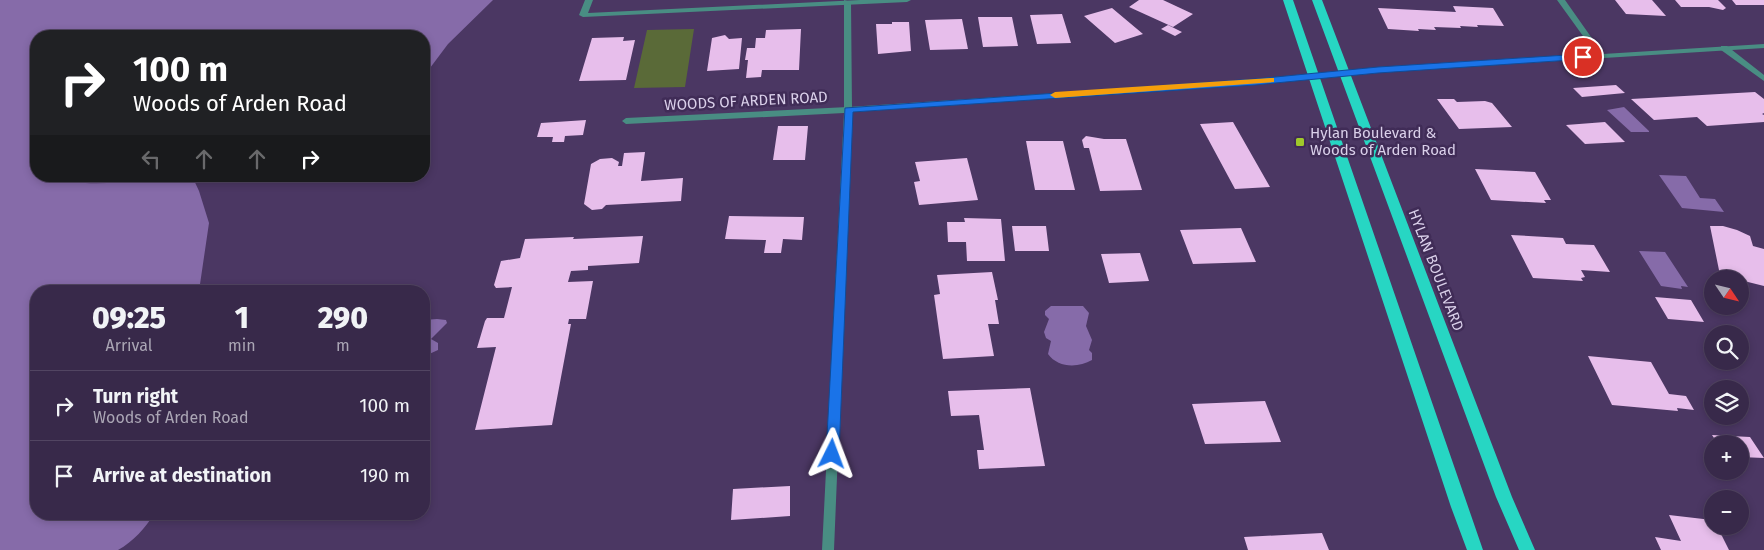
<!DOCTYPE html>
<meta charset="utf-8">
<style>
body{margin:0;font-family:"Fira Sans",sans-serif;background:#3f3151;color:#f1f3f6;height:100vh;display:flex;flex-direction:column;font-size:19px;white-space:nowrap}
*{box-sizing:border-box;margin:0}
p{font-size:16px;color:#aba6b5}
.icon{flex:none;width:28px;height:28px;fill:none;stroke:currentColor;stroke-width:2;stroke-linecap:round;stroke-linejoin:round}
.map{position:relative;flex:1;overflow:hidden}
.drawer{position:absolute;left:30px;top:285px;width:400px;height:235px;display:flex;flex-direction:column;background:#38294a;border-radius:20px;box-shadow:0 2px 8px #0003,0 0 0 1px #524562}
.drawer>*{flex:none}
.banner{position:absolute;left:30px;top:30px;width:400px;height:152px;border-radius:20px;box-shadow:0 2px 8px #0003,0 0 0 1px #524562;background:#202124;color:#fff;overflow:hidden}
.needle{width:32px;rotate:125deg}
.tools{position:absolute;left:1704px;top:270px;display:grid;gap:10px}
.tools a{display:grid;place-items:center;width:45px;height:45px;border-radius:50%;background:#38294a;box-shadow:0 2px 8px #0003,0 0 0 1px #524562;font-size:25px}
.pin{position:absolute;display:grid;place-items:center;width:42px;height:42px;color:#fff;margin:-21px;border:2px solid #fff;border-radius:50%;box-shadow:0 1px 5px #0007}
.me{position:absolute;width:55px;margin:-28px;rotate:3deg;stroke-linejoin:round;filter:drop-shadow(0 0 4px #0008)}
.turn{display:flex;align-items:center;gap:18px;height:105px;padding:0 20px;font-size:22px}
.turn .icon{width:65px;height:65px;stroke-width:2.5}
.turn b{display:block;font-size:35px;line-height:42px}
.lanes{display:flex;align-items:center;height:48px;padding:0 20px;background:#0003;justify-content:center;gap:25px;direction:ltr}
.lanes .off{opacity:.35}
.eta{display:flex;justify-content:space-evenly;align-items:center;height:85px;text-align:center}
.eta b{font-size:30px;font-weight:800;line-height:35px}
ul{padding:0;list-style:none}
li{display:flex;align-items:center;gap:15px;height:70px;padding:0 20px;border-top:1px solid #524562}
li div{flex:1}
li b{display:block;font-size:19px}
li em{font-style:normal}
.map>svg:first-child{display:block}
.green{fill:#5a6a38}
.water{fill:#866ba9}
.building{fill:#e7beeb}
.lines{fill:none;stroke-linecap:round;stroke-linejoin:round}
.service{fill:#498d83;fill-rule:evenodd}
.minor{fill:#498d83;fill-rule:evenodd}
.primary{fill:#27d6c3;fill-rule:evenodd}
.route{fill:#1a73e8;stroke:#114b97}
.slow{fill:#f59e0b}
.poi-dot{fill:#a0c92b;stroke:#402c57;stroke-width:2}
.labels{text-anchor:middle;stroke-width:5;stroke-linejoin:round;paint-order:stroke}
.street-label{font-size:15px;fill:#dad0ea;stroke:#402c57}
.poi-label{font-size:15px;fill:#dad0ea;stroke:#402c57;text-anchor:start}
</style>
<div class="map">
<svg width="1764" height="550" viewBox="0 0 1764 550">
<rect width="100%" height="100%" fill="#4b3763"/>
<!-- green -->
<path class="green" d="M 694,29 L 685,87 L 634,88 L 647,30 Z"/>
<!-- water -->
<path class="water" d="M 0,0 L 493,0 L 448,44 L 424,76 L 424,36 L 36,36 L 36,176 L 80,176 L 75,182 C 112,187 154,176 192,176 L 199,191 L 209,223 L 199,291 L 36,291 L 36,514 L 154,514 C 146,527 133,542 118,550 L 0,550 Z
M 1624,107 L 1649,131 L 1649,132 L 1631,132 L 1607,110 Z
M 1659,175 L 1686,176 L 1700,198 L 1715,199 L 1724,212 L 1682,208 Z
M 1639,251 L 1665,252 L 1688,287 L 1681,286 L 1682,289 L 1661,286 Z
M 1051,306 L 1083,306 L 1089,313 L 1086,326 L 1092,340 L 1089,350 L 1092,353 L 1092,360 C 1078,368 1058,368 1048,354 L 1051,341 L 1046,338 L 1044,332 L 1049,319 L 1045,315 L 1045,311 Z
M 437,319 L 446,320 L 447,323 L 431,339 L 438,343 L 438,350 L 427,355 L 424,352 L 424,320 Z"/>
<!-- building -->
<path class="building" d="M 1139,0 L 1163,0 L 1193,14 L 1173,27 L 1129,7 Z
M 1615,0 L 1652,0 L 1666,16 L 1626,14 Z
M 1675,0 L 1718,0 L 1726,8 L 1723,10 L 1709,7 L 1681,7 Z
M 1732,0 L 1764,0 L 1764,5 L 1736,5 Z
M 1453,6 L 1493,8 L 1504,26 L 1477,25 L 1478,27 L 1460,26 L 1461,28 L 1434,27 L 1436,30 L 1418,29 L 1419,31 L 1388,29 L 1378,8 L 1456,12 Z
M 1112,8 L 1143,34 L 1115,43 L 1084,16 Z
M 1062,14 L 1071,43 L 1037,44 L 1030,15 Z
M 978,17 L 1012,17 L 1018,46 L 983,47 Z
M 962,19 L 968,49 L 930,50 L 925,20 Z
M 892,22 L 909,22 L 911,51 L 878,54 L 876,24 L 892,24 Z
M 1168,25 L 1182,32 L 1175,36 L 1161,29 Z
M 801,29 L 799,70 L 762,70 L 761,77 L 746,78 L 748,60 L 745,60 L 747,48 L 755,48 L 756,38 L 765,38 L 766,30 Z
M 725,35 L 729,39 L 742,38 L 739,69 L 707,71 L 712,38 Z
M 624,37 L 623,41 L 635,40 L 626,80 L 579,81 L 592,38 Z
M 1616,85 L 1625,93 L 1582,97 L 1573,88 Z
M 1755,92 L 1764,99 L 1764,113 L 1762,114 L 1764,115 L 1764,122 L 1707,126 L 1697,117 L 1654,120 L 1631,99 Z
M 1437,99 L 1454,99 L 1457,102 L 1485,101 L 1492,103 L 1512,127 L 1459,129 Z
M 586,120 L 583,135 L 565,136 L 564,142 L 552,142 L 553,137 L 537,137 L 541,123 Z
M 1233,122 L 1270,187 L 1235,189 L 1200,124 Z
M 1605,122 L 1625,142 L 1585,144 L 1566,125 Z
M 778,126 L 808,126 L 805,160 L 773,160 Z
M 1086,136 L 1104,139 L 1126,139 L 1142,190 L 1100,191 L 1089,148 L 1084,148 L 1082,140 Z
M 1026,141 L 1063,141 L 1075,190 L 1035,190 Z
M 645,152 L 641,181 L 683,178 L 681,201 L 606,205 L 602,209 L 592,210 L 584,204 L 591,164 L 600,159 L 612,158 L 619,162 L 618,166 L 622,166 L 624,153 Z
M 967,158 L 978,200 L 919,205 L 914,182 L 920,181 L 915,162 Z
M 1475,169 L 1535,172 L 1551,200 L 1544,200 L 1546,203 L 1491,200 Z
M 729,216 L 804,217 L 802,240 L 783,239 L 781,253 L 764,253 L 766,240 L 725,239 Z
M 964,218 L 1001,219 L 1005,261 L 967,261 L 966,242 L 948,242 L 947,222 L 965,222 Z
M 1012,226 L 1046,226 L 1049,251 L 1015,251 Z
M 1710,226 L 1723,226 L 1737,230 L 1750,236 L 1753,246 L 1764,249 L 1764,286 L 1720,275 Z
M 1241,228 L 1256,262 L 1193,264 L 1180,230 Z
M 1511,235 L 1563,238 L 1566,244 L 1594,245 L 1610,272 L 1581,270 L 1585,277 L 1581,278 L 1583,281 L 1533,278 Z
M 643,236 L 639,263 L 588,266 L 588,270 L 571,271 L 568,282 L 593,281 L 586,319 L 569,319 L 568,324 L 571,324 L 552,425 L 475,430 L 496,347 L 477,348 L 485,321 L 487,318 L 504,318 L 512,287 L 496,288 L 494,285 L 501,261 L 520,258 L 525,239 L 574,237 L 573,239 Z
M 1140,253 L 1149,281 L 1109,283 L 1101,254 Z
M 992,272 L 998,300 L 995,300 L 999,324 L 988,324 L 994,356 L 943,359 L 934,295 L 940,294 L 937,275 Z
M 1655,297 L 1691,300 L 1704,322 L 1668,319 Z
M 1588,356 L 1651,362 L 1669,394 L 1686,396 L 1694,410 L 1677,408 L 1678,411 L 1612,405 Z
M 1030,388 L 1045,466 L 979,469 L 977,450 L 984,450 L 979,415 L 951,416 L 948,391 Z
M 1265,401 L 1281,442 L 1205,444 L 1192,404 Z
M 1712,435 L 1750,437 L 1764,458 L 1740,457 L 1740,444 L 1718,444 Z
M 790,486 L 790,516 L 731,520 L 733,489 Z
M 1669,515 L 1712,520 L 1712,526 L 1717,526 L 1729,550 L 1661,550 L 1655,537 L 1681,541 Z
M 1322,533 L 1329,550 L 1248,550 L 1244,537 Z"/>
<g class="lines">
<!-- service -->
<path class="service" d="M 844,0 L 851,2 L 852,110 L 848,113 L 844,110 Z
M 1721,46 L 1727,46 L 1764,75 L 1764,81 L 1721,50 Z"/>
<!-- minor -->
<path class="minor" d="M 585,0 L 593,0 L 588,13 L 860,0 L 911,0 L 907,2 L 583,17 L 579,15 Z
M 1557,0 L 1565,0 L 1603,54 L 1764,44 L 1764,48 L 1378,72 L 1255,84 L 852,112 L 834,550 L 822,550 L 844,113 L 626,124 L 622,121 L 626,118 L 848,107 L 1255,80 L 1378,68 L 1596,54 Z"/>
<!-- primary -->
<path class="primary" d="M 1283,0 L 1293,0 L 1483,550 L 1467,550 L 1451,507 Z
M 1312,0 L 1322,0 L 1512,497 L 1535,550 L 1519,550 L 1496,497 Z"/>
</g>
<!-- route -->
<path class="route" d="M 1583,54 L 1587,57 L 1586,59 L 1378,73 L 1255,85 L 853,112 L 839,454 L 837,458 L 832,460 L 828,458 L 826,454 L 845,108 L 1255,79 L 1378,67 Z"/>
<!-- slow -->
<path class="slow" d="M 1271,78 L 1274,78 L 1274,82 L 1055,98 L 1050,95 L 1055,92 Z"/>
<!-- markers -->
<rect class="poi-dot" x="1295" y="137" width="10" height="10" rx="2.5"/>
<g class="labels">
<!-- street labels -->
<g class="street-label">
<text transform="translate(746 101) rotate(-3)" y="5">WOODS OF ARDEN ROAD</text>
<text transform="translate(1436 270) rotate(69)" y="5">HYLAN BOULEVARD</text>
</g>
<!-- poi labels -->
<g class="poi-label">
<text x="1310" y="138">Hylan Boulevard &amp;<tspan x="1310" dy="17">Woods of Arden Road</tspan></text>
</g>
</g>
</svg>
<div class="tools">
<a><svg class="needle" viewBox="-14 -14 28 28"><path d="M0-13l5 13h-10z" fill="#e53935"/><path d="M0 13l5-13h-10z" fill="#aba6b5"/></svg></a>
<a><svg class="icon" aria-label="search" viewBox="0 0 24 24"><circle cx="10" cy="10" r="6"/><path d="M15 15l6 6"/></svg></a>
<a><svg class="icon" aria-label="layers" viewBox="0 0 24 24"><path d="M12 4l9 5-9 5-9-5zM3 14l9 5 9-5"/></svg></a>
<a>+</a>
<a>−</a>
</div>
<div class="pin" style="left:1583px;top:57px;background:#d93025"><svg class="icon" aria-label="arrive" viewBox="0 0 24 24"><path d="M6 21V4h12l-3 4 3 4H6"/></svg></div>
<svg class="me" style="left:832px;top:454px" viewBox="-20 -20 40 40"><path d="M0-17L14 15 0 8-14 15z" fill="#1a73e8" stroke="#fff" stroke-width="4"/></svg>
<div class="banner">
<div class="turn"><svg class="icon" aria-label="right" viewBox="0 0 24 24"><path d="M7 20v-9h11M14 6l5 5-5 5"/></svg><div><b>100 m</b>Woods of Arden Road</div></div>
<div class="lanes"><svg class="icon off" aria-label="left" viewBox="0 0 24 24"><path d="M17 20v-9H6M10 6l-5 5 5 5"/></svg><svg class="icon off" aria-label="ahead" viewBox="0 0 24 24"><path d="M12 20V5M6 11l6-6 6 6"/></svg><svg class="icon off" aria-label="ahead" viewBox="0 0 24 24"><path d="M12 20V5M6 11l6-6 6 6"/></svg><svg class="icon" aria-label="right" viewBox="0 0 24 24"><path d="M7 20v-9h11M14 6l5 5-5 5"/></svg></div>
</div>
<section class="drawer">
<div class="eta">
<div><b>09:25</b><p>Arrival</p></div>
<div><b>1</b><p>min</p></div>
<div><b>290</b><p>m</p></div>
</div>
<ul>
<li><svg class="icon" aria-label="right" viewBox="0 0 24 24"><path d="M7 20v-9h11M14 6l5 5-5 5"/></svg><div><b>Turn right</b><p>Woods of Arden Road</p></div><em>100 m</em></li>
<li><svg class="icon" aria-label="arrive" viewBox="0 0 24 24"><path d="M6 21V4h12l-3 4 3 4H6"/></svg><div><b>Arrive at destination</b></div><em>190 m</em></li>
</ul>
</section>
</div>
